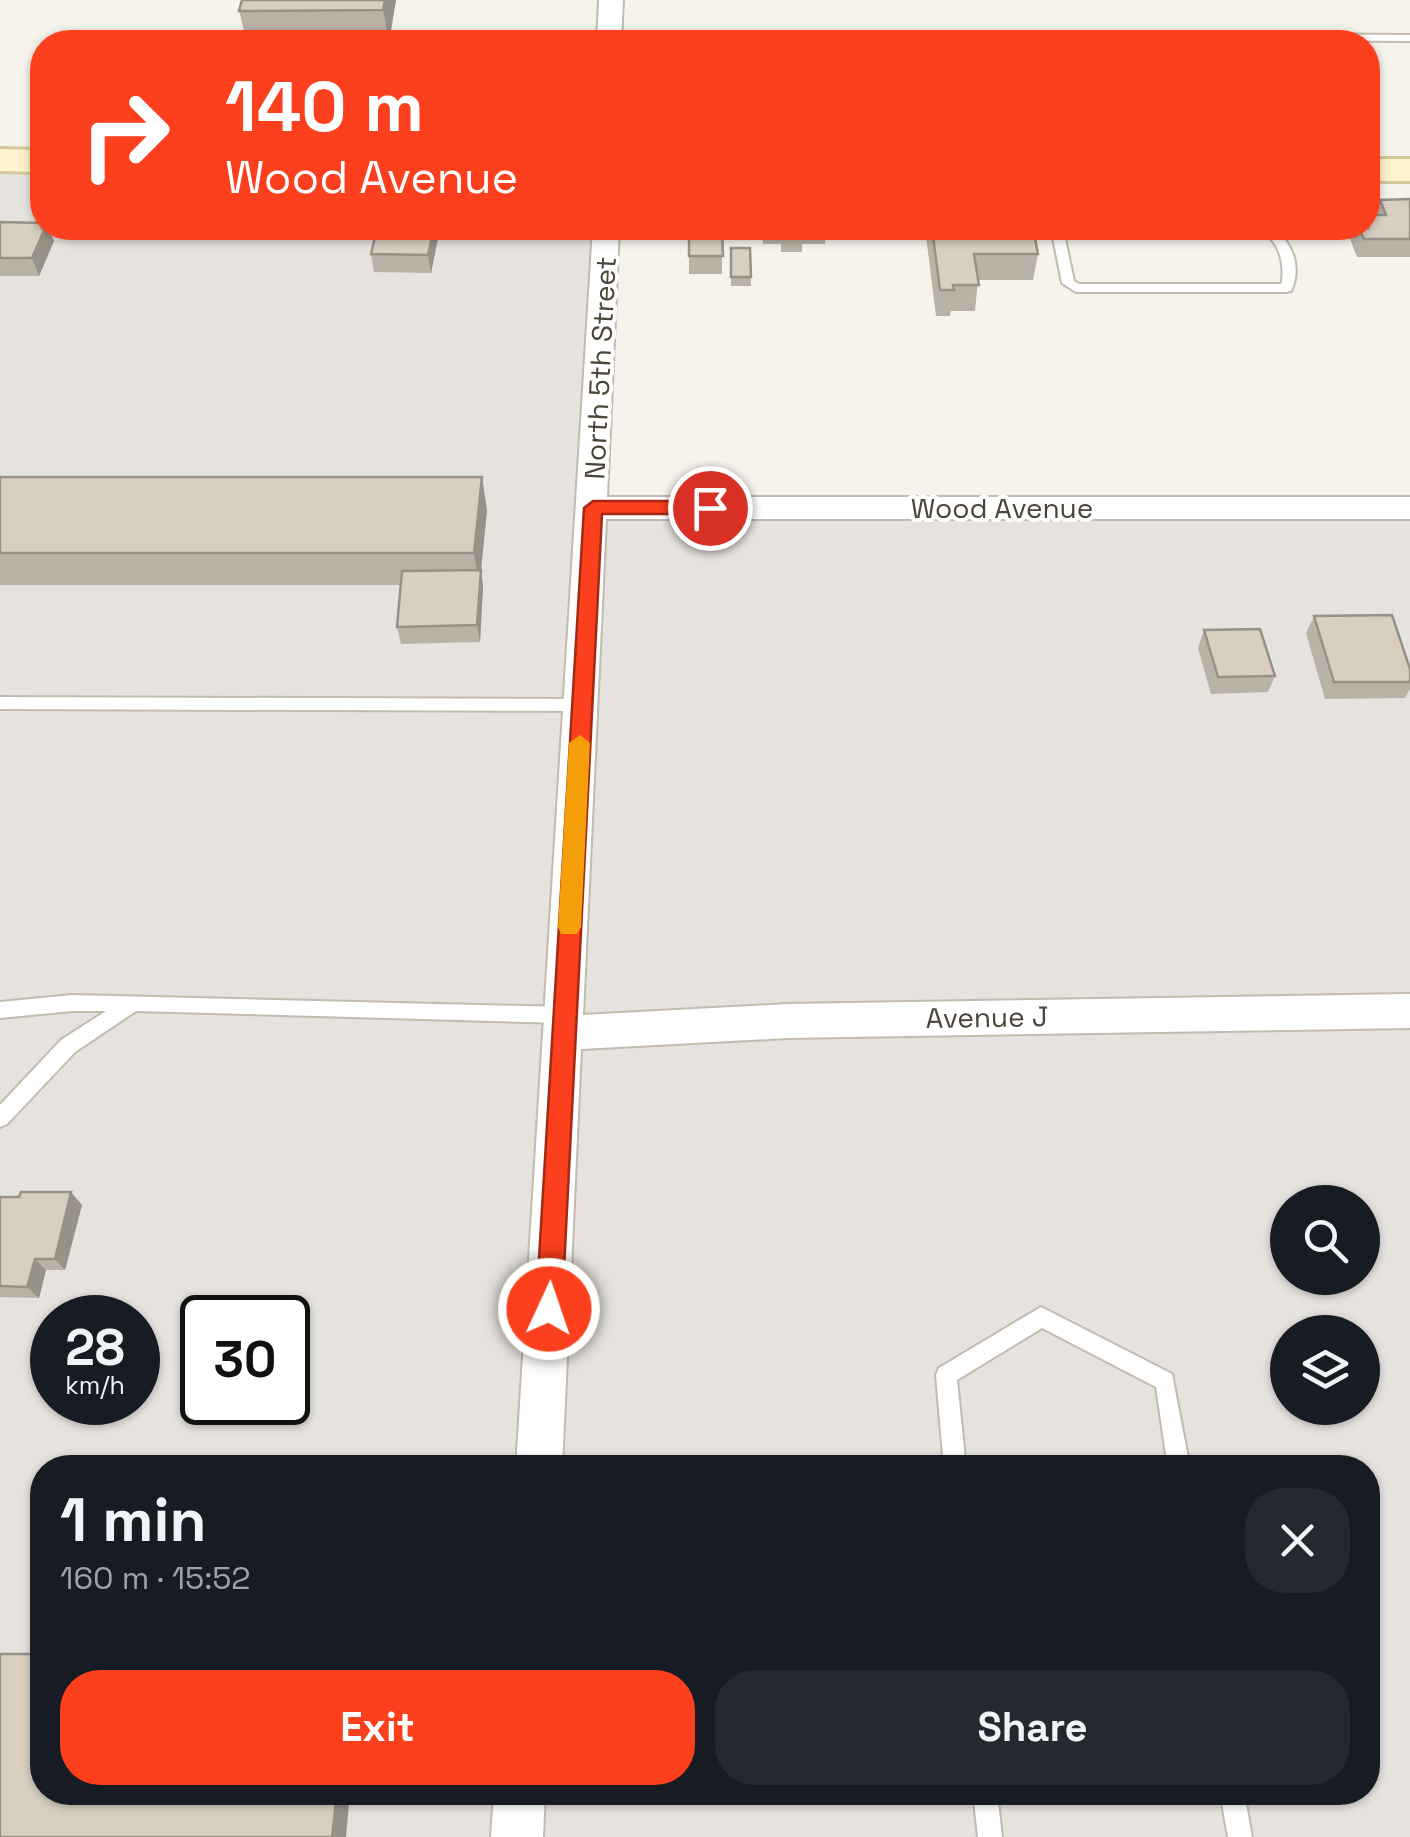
<!DOCTYPE html>
<meta charset="utf-8">
<style>
body{margin:0;font-family:"Space Grotesk",sans-serif;background:#242831;color:#f1f3f6;height:100vh;display:flex;flex-direction:column;font-size:38px;white-space:nowrap}
*{box-sizing:border-box;margin:0}
p{font-size:32px;color:#9ea1a6}
.icon{flex:none;width:55px;height:55px;fill:none;stroke:currentColor;stroke-width:2;stroke-linecap:round;stroke-linejoin:round}
.map{position:relative;flex:1;overflow:hidden}
.panel{position:absolute;left:30px;top:1455px;width:1350px;height:350px;display:flex;flex-direction:column;background:#171b24;border-radius:40px;box-shadow:0 2px 8px #0004}
.panel>*{flex:none}
.guide{position:absolute;left:30px;top:30px;width:1350px;height:210px;border-radius:40px;box-shadow:0 2px 8px #0004;background:#fc3f1d;color:#fff;overflow:hidden}
.fabs{position:absolute;left:1270px;top:1185px;display:grid;gap:20px}
.fabs a{display:grid;place-items:center;width:110px;height:110px;border-radius:50%;background:#171b24;box-shadow:0 2px 8px #0004;font-size:50px}
.speed{position:absolute;left:30px;top:1295px;display:flex;gap:20px;font-size:50px;font-weight:700;text-align:center}
.speed>*{display:grid;place-content:center;width:130px;height:130px;border-radius:50%;background:#171b24;box-shadow:0 2px 8px #0004;line-height:1}
.speed small{font-size:25px;font-weight:400}
.speed .limit{border:5px solid #111;border-radius:15px;background:#fff;color:#111}
.pin{position:absolute;display:grid;place-items:center;width:85px;height:85px;color:#fff;margin:-42px;border:5px solid #fff;border-radius:50%;box-shadow:0 2px 10px #0007}
.me{position:absolute;width:110px;margin:-55px;rotate:3deg;stroke-linejoin:round;filter:drop-shadow(0 0 8px #0008)}
.turn{display:flex;align-items:center;gap:35px;height:210px;padding:0 30px;font-size:45px}
.turn .icon{width:130px;height:130px;stroke-width:2.5}
.turn b{display:block;font-size:70px;line-height:85px}
.round{display:grid;place-items:center;flex:none;width:105px;height:105px;border-radius:40px;background:#242831}
.headline{display:flex;align-items:center;justify-content:space-between;height:170px;padding:0 30px}
h1{font-size:60px;font-weight:700;line-height:75px}
.button{display:flex;gap:20px;margin-top:auto;padding:20px 30px}
.button a{flex:1;height:115px;border-radius:40px;background:#fc3f1d;color:#fff;font-size:40px;font-weight:700;line-height:115px;text-align:center}
.button a+a{background:#242831;color:#f1f3f6}
.map>svg:first-child{display:block}
.industrial{fill:#e6e2dd;fill-rule:evenodd}
.lines{fill:none;stroke-linecap:round;stroke-linejoin:round}
.lane-casing{stroke:#c2bbae;stroke-width:4}
.street-casing{stroke:#c2bbae;stroke-width:4}
.secondary-casing{stroke:#d6c79b;stroke-width:6}
.lane{fill:#fff;fill-rule:evenodd}
.street{fill:#fff;fill-rule:evenodd}
.secondary{fill:#fff3cd;fill-rule:evenodd}
.wall{fill:#bab2a6}
.shaded-wall{fill:#979187}
.building{fill:#d8cfc1;stroke:#979187;stroke-width:2.5}
.route{fill:#fc3f1d;stroke:#a42913;stroke-width:2.5}
.slow{fill:#f59e0b}
.labels{text-anchor:middle;stroke-width:8;stroke-linejoin:round;paint-order:stroke}
.street-label{font-size:28px;fill:#4b4439;stroke:#fff}
</style>
<div class="map">
<svg width="1410" height="1837" viewBox="0 0 1410 1837">
<rect width="100%" height="100%" fill="#f6f3ec"/>
<!-- industrial -->
<path class="industrial" d="M 0,160 L 42,161 L 42,228 L 603,228 L 593,507 L 1410,508 L 1410,1837 L 0,1837 ZM 1288,1202 L 1362,1202 L 1362,1278 L 1288,1278 ZM 52,1318 L 138,1318 L 138,1402 L 52,1402 ZM 202,1318 L 288,1318 L 288,1402 L 202,1402 ZM 1288,1332 L 1362,1332 L 1362,1408 L 1288,1408 ZM 42,1468 L 1368,1468 L 1368,1792 L 42,1792 Z"/>
<g class="lines">
<!-- lane casing -->
<g class="lane-casing">
<path id="lane" d="M 1123,33 L 1410,35 L 1410,41 L 1123,39 L 606,42 L 603,40 L 609,37 Z
M 1051,228 L 1274,228 C 1293,244 1302,268 1291,291 L 1286,292 L 1076,292 L 1062,283 ZM 1064,234 L 1266,234 C 1280,246 1284,263 1282,281 L 1281,284 L 1079,284 L 1074,281 Z
M 0,697 L 582,699 L 590,705 L 582,711 L 0,709 Z
M 72,995 L 565,1007 L 571,1009 L 574,1015 L 571,1021 L 565,1023 L 136,1011 L 75,1052 L 7,1124 L 0,1127 L 0,1105 L 61,1040 L 106,1011 L 72,1011 L 0,1018 L 0,1002 Z
M 1041,1307 L 1172,1374 L 1190,1468 L 1168,1468 L 1156,1387 L 1042,1328 L 957,1380 L 966,1468 L 944,1468 L 936,1375 L 939,1368 Z
M 973,1792 L 997,1792 L 1002,1837 L 978,1837 Z
M 1220,1792 L 1244,1792 L 1252,1837 L 1228,1837 Z"/>
</g>
<!-- street casing -->
<g class="street-casing">
<path id="street" d="M 599,0 L 623,0 L 621,42 L 597,42 Z
M 593,228 L 619,228 L 607,497 L 1410,497 L 1410,519 L 606,519 L 583,1015 L 788,1004 L 1410,994 L 1410,1028 L 788,1038 L 581,1049 L 562,1468 L 516,1468 Z
M 494,1792 L 545,1792 L 543,1837 L 491,1837 Z"/>
</g>
<!-- secondary casing -->
<g class="secondary-casing">
<path id="secondary" d="M 0,149 L 42,150 L 42,172 L 0,171 Z
M 1368,159 L 1410,159 L 1410,181 L 1368,181 Z"/>
</g>
<!-- lane -->
<use href="#lane" class="lane"/>
<!-- street -->
<use href="#street" class="street"/>
<!-- secondary -->
<use href="#secondary" class="secondary"/>
</g>
<!-- wall -->
<path class="wall" d="M 396,0 L 389,42 L 247,42 L 239,11 Z
M 1410,199 L 1410,257 L 1357,257 L 1348,234 L 1350,228 L 1368,228 L 1380,200 Z
M 0,219 L 0,222 L 48,228 L 54,241 L 39,276 L 0,276 Z
M 377,228 L 440,228 L 431,273 L 374,272 L 371,254 Z
M 689,228 L 722,228 L 722,274 L 689,274 Z
M 762,228 L 826,228 L 825,244 L 802,244 L 802,252 L 781,252 L 781,244 L 763,244 Z
M 925,228 L 1033,228 L 1038,254 L 1033,280 L 978,280 L 975,311 L 951,311 L 950,316 L 936,316 Z
M 731,248 L 750,248 L 751,286 L 731,286 Z
M 0,477 L 487,510 L 481,570 L 483,587 L 480,642 L 401,644 L 397,627 L 401,585 L 0,585 Z
M 1314,616 L 1410,669 L 1410,689 L 1405,698 L 1325,699 L 1306,633 Z
M 1204,630 L 1275,676 L 1268,692 L 1211,694 L 1198,648 Z
M 0,1197 L 82,1205 L 65,1270 L 46,1270 L 39,1298 L 0,1297 Z"/>
<!-- shaded-wall -->
<path class="shaded-wall" d="M 385,0 L 396,0 L 389,42 L 383,10 Z
M 45,228 L 48,228 L 54,241 L 39,276 L 32,258 Z
M 434,228 L 440,228 L 431,273 L 428,255 Z
M 482,477 L 487,510 L 481,570 L 483,587 L 480,642 L 477,625 L 479,585 L 474,553 Z
M 71,1192 L 82,1205 L 65,1270 L 55,1259 Z
M 35,1259 L 46,1270 L 39,1298 L 27,1287 Z
M 337,1792 L 350,1792 L 346,1837 L 332,1837 Z"/>
<!-- building -->
<path class="building" d="M 242,0 L 385,0 L 383,10 L 239,11 Z
M 1410,199 L 1410,239 L 1364,239 L 1359,228 L 1368,228 L 1368,215 L 1386,215 L 1380,200 Z
M 0,222 L 42,223 L 42,228 L 45,228 L 32,258 L 0,258 Z
M 377,228 L 434,228 L 428,255 L 371,254 Z
M 689,228 L 722,228 L 723,256 L 689,256 Z
M 782,228 L 802,228 L 803,234 L 782,234 Z
M 932,228 L 1033,228 L 1038,254 L 974,254 L 979,285 L 953,285 L 954,290 L 940,290 Z
M 731,248 L 750,248 L 751,277 L 731,277 Z
M 0,477 L 482,477 L 474,553 L 0,553 Z
M 481,570 L 477,625 L 397,627 L 402,571 Z
M 1392,615 L 1410,669 L 1410,682 L 1334,682 L 1314,616 Z
M 1260,629 L 1275,676 L 1218,677 L 1204,630 Z
M 21,1192 L 71,1192 L 55,1259 L 35,1259 L 27,1287 L 0,1286 L 0,1197 L 19,1197 Z
M 0,1654 L 42,1654 L 42,1792 L 337,1792 L 332,1837 L 0,1837 Z"/>
<!-- route -->
<path class="route" d="M 593,501 L 710,501 L 719,508 L 710,514 L 602,514 L 562,1309 L 558,1318 L 549,1322 L 539,1318 L 536,1309 L 584,508 Z"/>
<!-- slow -->
<path class="slow" d="M 580,735 L 590,743 L 581,927 L 577,934 L 561,934 L 558,927 L 569,743 Z"/>
<g class="labels">
<!-- street labels -->
<g class="street-label">
<text transform="translate(600 368) rotate(-87)" y="10">North 5th Street</text>
<text x="1002" y="518">Wood Avenue</text>
<text transform="translate(987 1017) rotate(-1)" y="10">Avenue J</text>
</g>
</g>
</svg>
<div class="fabs">
<a><svg class="icon" aria-label="search" viewBox="0 0 24 24"><circle cx="10" cy="10" r="6"/><path d="M15 15l6 6"/></svg></a>
<a><svg class="icon" aria-label="layers" viewBox="0 0 24 24"><path d="M12 4l9 5-9 5-9-5zM3 14l9 5 9-5"/></svg></a>
</div>
<div class="speed"><div>28<small>km/h</small></div><div class="limit">30</div></div>
<div class="pin" style="left:710px;top:508px;background:#d93025"><svg class="icon" aria-label="arrive" viewBox="0 0 24 24"><path d="M6 21V4h12l-3 4 3 4H6"/></svg></div>
<svg class="me" style="left:549px;top:1309px" viewBox="-20 -20 40 40"><circle r="17" fill="#fc3f1d" stroke="#fff" stroke-width="3"/><path d="M0-11L8 9 0 5-8 9z" fill="#fff"/></svg>
<div class="guide">
<div class="turn"><svg class="icon" aria-label="right" viewBox="0 0 24 24"><path d="M7 20v-9h11M14 6l5 5-5 5"/></svg><div><b>140 m</b>Wood Avenue</div></div>
</div>
<section class="panel">
<div class="headline"><div><h1>1 min</h1><p>160 m · 15:52</p></div><a class="round"><svg class="icon" aria-label="close" viewBox="0 0 24 24"><path d="M6 6l12 12M18 6L6 18"/></svg></a></div>
<div class="button"><a>Exit</a><a>Share</a></div>
</section>
</div>
